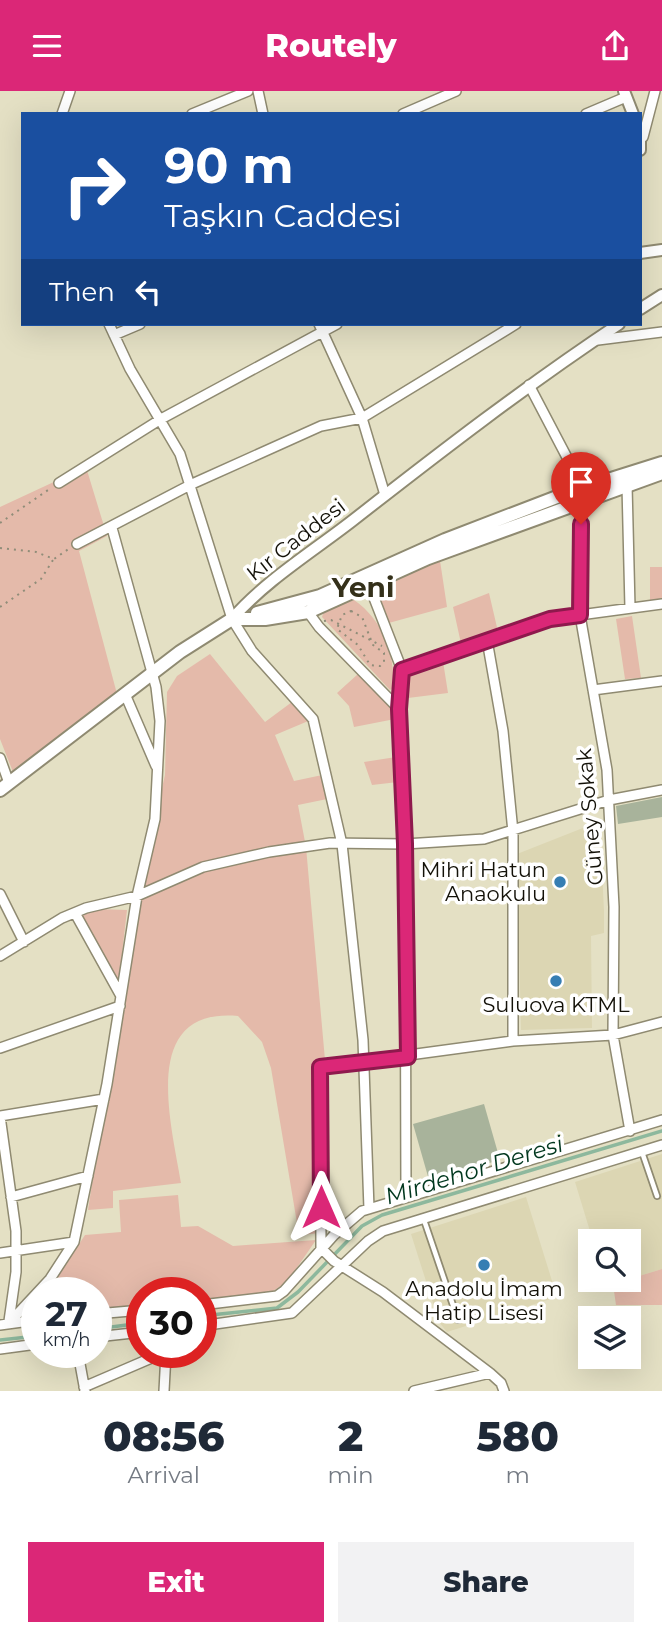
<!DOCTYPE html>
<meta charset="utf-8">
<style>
body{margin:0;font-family:Montserrat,sans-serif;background:#f2f2f3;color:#1f2937;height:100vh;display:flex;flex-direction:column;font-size:26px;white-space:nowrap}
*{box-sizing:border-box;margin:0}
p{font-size:23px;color:#747a83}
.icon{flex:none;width:38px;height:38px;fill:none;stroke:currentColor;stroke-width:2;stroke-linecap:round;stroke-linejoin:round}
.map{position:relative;height:1300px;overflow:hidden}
.drawer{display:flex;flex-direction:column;background:#fff;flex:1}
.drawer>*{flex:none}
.top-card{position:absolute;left:21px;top:21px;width:621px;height:214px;border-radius:0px;box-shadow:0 7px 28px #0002;background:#1a4fa0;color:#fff;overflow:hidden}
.buttons{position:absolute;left:578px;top:1138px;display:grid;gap:14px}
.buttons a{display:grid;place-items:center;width:63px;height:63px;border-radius:0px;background:#fff;box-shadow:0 7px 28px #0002;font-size:35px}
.speed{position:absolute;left:21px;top:1186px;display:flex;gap:14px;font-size:35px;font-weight:700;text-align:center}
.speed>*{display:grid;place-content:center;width:91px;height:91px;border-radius:50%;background:#fff;box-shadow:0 7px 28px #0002;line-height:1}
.speed small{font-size:18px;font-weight:400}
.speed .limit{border:10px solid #d22;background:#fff;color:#111}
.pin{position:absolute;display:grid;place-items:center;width:60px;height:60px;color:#fff;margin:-72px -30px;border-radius:50% 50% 50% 0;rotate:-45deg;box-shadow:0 0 7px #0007}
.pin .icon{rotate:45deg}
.me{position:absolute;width:77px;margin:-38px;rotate:0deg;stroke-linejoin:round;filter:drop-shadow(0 0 5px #0008)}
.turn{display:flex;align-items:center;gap:24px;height:147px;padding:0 28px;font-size:32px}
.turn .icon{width:91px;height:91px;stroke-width:2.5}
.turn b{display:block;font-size:49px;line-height:60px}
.then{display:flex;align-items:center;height:66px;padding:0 28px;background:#0003;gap:14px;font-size:26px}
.eta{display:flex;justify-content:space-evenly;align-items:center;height:119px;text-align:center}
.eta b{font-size:42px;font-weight:800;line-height:49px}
.primary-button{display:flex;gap:14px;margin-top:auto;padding:14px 28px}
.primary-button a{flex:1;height:80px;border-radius:0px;background:#db2777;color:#fff;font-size:28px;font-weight:800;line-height:80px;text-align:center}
.primary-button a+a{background:#f2f2f3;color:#1f2937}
header{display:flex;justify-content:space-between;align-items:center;height:91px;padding:0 28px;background:#db2777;color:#fff;font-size:32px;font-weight:800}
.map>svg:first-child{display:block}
.built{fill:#dcd6b3}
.green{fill:#e4baaa}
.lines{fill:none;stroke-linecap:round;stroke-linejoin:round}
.stream{stroke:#8db89d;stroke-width:3.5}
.building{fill:#a8b39b}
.service-casing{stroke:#8f8a71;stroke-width:8}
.minor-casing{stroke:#8f8a71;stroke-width:12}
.tertiary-casing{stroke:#8f8a71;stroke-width:14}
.secondary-casing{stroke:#8f8a71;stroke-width:16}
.path{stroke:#908d79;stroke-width:2;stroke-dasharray:2 5;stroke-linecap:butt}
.service{stroke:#fff;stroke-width:4.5}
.minor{stroke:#fff;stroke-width:9}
.tertiary{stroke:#fff;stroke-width:10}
.secondary{stroke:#fff;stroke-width:12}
.route-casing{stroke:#8e194d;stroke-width:18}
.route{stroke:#db2777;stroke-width:12}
.poi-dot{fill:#367eb3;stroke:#fff;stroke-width:2.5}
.labels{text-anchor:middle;stroke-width:7;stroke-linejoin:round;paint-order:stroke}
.street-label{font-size:21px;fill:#131108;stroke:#fff}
.poi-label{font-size:21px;fill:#131108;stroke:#fff}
.water-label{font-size:23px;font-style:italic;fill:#00371e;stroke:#fff}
.district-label{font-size:28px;font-weight:bold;fill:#34301a;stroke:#fff}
</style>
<header><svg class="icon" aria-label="menu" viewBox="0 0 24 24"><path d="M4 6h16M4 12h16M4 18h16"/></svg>Routely<svg class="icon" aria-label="share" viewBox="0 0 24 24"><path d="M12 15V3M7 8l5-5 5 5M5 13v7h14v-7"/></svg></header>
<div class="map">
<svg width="662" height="1300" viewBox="0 0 662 1300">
<rect width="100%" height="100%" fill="#e4e0c4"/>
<!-- built -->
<path class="built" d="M 593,733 L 600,737 L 604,820 L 604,842 L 591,845 L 592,937 L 521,939 L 517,763 Z
M 662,1063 L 662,1178 L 607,1195 L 605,1188 L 628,1188 L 628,1150 L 593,1150 L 575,1091 Z
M 526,1106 L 557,1206 L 447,1241 L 439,1231 L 411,1143 Z"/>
<!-- green -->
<path class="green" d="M 86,376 L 107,445 L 79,460 L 117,603 L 13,681 L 0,648 L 0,416 Z
M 439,463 L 447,516 L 385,533 L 369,494 Z
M 650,476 L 662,476 L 662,513 L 650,514 Z
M 489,502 L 499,545 L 462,557 L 453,516 Z
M 354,509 C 384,530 394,562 394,596 L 390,599 L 322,526 L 324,520 Z
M 632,525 L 641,587 L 625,588 L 616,528 Z
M 210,563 L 265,631 L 296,608 L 313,628 L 275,644 L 294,690 L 327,683 L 332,707 L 298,714 L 306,756 L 325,969 L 320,976 L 321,1142 L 299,1144 L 271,977 L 262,951 L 238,925 C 139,916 171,1031 181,1092 L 113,1100 L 113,1117 L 88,1119 L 137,805 L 165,684 L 167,601 L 177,585 Z
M 442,564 L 448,602 L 400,608 L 402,579 Z
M 358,583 L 396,619 L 395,628 L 354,636 L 349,615 L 337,602 Z
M 396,666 L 398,691 L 372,694 L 364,671 Z
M 96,818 L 127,819 L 118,897 L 78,824 Z
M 178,1104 L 181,1136 L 198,1135 L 233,1155 L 316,1149 L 287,1191 L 270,1202 L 201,1209 L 201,1202 L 142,1202 L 142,1216 L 96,1221 L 96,1202 L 47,1202 L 85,1144 L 121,1141 L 119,1109 Z
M 662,1178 L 662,1214 L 616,1214 L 613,1193 Z"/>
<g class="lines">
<!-- stream -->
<path class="stream" d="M 201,1225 L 277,1217 L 298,1201 L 362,1135 L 382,1124 L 662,1040
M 96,1238 L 142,1232
M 0,1249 L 37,1245"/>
</g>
<!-- building -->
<path class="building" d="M 662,706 L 662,726 L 618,733 L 616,715 Z
M 484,1013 L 500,1069 L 429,1089 L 413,1033 Z"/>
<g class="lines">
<!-- service casing -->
<g class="service-casing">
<path id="service" d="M 642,1061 L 657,1105
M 424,1129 L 458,1229"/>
</g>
<!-- minor casing -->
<g class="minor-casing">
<path id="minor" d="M 258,0 L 263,23
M 62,23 L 70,0
M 192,23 L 248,0
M 403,23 L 456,0
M 586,23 L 626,6
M 643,46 L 655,0
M 109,233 L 130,278 L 180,363 L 232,528 L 252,560 L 313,628 L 342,753 L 363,949 L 369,1118
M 319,233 L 362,327 L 385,404
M 114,244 L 140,233
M 598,249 L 662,241
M 529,294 L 583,397
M 59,392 L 161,328 L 337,233
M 627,394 L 630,517
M 581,410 L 580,524 L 607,679 L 614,816 L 613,944 L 630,1040
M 77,453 L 192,393 L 321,335 L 362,327 L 516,233
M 369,494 L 402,579 L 399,618 L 405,753 L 406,1105
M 308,521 L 319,536 L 399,618
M 487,549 L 503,640 L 513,741 L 513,950
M 402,579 L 550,528 L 662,513
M 593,599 L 662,590
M 125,603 L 156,675
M 0,667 L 9,692
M 0,803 L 24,851
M 75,822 L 121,905
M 0,865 L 62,827 L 86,817 L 137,805 L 203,776 L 269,761 L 330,752 L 405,753 L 484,748 L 609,709 L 662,699
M 0,957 L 120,915
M 0,1025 L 16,1140 L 16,1181 L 9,1230
M 0,1025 L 104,1008
M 11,1106 L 88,1085
M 0,1162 L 74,1151
M 201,1214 L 277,1205 L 284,1200 L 334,1144 L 362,1120 L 662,1029
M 96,1223 L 142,1219
M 9,1232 L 50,1188 L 74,1151 L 107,993 L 137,805 L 155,728 L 160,630 L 156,596 L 112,437
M 0,1234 L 37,1229
M 201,1235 L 292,1222 L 368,1150 L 383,1140 L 662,1054
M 96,1246 L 142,1241
M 0,1258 L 37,1253
M 78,1262 L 85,1300
M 490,1282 L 383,1201 L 334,1170 L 321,1157 L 320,976 L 513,950 L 613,944 L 662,931
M 84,1296 L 163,1262
M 164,1300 L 166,1262
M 414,1300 L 490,1282 L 501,1292 L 504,1300"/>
</g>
<!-- tertiary casing -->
<g class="tertiary-casing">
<path id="tertiary" d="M 624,0 L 633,23
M 640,40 L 640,59
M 640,162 L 662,159
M 640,218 L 662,204
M 232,528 C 265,490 312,461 352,430 C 439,362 527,294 619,233"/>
</g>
<!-- secondary casing -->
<g class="secondary-casing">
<path id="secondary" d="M 257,522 L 320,505 L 445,449 L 570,401 L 662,372
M 0,699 L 180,561 L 232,528 L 265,528 L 308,521 L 428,467 L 662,382"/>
</g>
<!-- path -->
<path class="path" d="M 0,432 L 51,397
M 0,457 L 36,461 L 54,468 L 70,457
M 0,516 L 41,488 L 53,469
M 351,520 L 362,526 L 373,554 L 384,562 L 384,571 L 380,575 L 370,574 L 358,554 L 337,538 L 342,524 Z
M 324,530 L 331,529 L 382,555"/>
<!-- service -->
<use href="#service" class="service"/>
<!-- minor -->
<use href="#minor" class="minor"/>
<!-- tertiary -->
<use href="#tertiary" class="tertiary"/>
<!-- secondary -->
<use href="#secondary" class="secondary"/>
</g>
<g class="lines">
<!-- route casing -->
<g class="route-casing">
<path id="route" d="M 321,1116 L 320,976 L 408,966 L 405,753 L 399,618 L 402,579 L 550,528 L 580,524 L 581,433"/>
</g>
<!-- route -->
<use href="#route" class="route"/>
</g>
<!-- markers -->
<g class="poi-dot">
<circle cx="560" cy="791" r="7"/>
<circle cx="556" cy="890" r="7"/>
<circle cx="484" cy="1174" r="7"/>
</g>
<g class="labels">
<!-- street labels -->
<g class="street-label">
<text transform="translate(296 449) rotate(-38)" y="7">Kır Caddesi</text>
<text transform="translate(590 726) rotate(-95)" y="7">Güney Sokak</text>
</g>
<!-- poi labels -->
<g class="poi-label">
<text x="546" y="786" text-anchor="end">Mihri Hatun<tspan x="546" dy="24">Anaokulu</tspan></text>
<text x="556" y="921">Suluova KTML</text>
<text x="484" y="1205">Anadolu İmam<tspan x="484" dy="24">Hatip Lisesi</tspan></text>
</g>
<!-- water labels -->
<g class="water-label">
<text transform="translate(474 1079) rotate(-17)" y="8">Mirdehor Deresi</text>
</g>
<!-- district labels -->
<g class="district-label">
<text x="363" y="506">Yeni</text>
</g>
</g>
</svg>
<div class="buttons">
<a><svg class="icon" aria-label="search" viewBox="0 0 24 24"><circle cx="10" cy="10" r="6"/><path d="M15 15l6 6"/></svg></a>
<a><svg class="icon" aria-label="layers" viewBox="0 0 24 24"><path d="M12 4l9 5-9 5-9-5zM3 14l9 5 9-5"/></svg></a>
</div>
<div class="speed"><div>27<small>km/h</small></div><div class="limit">30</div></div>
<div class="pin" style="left:581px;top:433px;background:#d93025"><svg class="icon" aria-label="arrive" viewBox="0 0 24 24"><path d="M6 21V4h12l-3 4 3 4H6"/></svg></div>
<svg class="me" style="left:321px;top:1116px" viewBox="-20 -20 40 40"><path d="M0-17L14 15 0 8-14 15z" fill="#db2777" stroke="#fff" stroke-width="4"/></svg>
<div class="top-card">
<div class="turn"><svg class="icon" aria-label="right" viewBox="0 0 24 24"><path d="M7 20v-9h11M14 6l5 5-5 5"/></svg><div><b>90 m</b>Taşkın Caddesi</div></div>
<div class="then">Then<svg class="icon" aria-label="left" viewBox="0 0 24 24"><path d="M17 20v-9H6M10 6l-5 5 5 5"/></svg></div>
</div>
</div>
<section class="drawer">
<div class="eta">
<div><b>08:56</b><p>Arrival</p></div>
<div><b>2</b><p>min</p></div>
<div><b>580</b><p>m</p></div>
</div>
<div class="primary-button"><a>Exit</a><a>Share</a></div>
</section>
